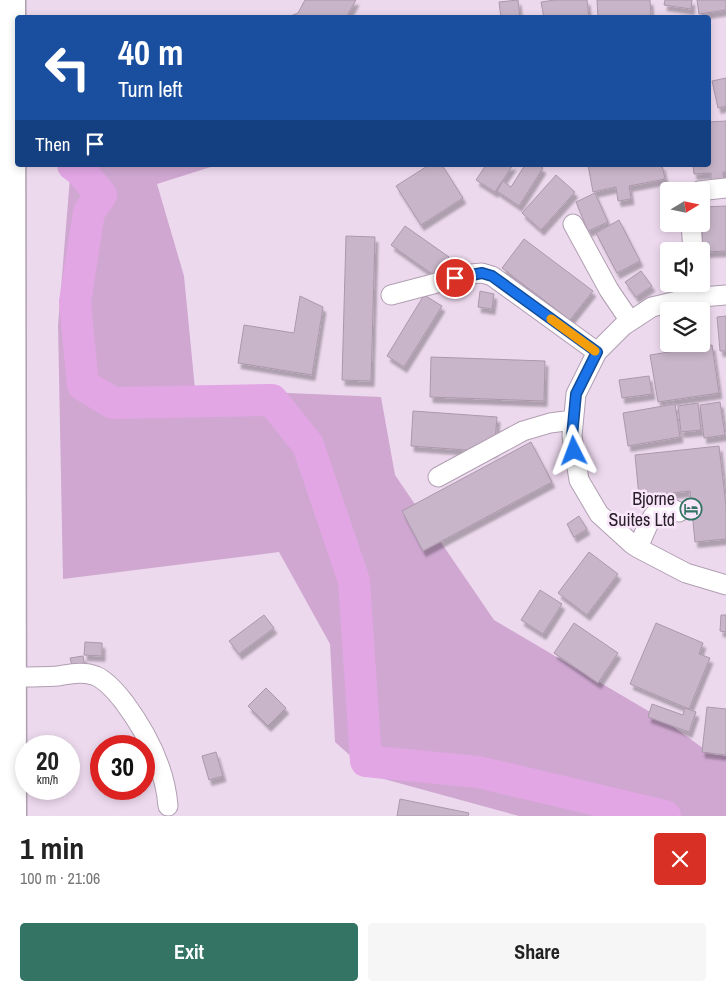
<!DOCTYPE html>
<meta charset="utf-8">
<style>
body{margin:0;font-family:"Archivo Narrow",sans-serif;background:#f6f6f6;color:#222;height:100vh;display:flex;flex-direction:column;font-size:19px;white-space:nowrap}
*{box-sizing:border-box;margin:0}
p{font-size:16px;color:#767676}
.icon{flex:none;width:28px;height:28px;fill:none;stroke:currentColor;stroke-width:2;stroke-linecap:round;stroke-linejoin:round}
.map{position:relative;height:816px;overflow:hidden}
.drawer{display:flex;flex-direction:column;background:#fff;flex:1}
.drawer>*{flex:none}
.top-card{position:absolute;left:15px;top:15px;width:696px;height:152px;border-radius:5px;box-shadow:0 2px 8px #0003;background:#1a4fa0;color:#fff;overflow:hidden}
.needle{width:32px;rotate:80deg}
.fabs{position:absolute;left:660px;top:182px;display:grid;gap:10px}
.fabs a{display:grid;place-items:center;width:50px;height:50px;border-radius:5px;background:#fff;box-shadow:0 2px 8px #0003;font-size:25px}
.speed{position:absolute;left:15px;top:735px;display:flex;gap:10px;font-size:25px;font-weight:700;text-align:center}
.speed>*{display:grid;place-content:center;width:65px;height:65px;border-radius:50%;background:#fff;box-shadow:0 2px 8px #0003;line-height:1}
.speed small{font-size:12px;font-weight:400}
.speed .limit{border:8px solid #d22;background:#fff;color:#111}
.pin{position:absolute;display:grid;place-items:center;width:42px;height:42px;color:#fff;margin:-21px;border:2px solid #fff;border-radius:50%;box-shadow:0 1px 5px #0007}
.me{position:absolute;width:55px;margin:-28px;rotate:357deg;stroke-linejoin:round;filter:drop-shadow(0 0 4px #0008)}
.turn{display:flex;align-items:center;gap:18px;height:105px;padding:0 20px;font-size:22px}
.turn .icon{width:65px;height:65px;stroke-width:2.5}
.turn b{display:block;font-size:35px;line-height:42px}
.then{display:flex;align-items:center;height:48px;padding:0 20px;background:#0003;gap:10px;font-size:19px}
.round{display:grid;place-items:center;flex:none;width:52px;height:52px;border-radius:5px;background:#f6f6f6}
.overview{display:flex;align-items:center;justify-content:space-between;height:85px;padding:0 20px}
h1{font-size:30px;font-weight:800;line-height:38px}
.cta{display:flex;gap:10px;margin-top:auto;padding:10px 20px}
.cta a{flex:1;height:58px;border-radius:5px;background:#337464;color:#fff;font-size:20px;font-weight:800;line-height:58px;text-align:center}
.cta a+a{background:#f6f6f6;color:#222}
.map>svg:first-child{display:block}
.green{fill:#cfa7d1}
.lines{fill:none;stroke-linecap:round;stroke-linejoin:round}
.river{stroke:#e2a6e5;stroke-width:32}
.building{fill:#c8b5c9;stroke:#ab98ab;filter:url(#shadow)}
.minor-casing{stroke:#b09eb1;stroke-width:21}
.highway-casing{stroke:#b09eb1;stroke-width:29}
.minor{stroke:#fff;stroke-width:19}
.highway{stroke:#fff;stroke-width:26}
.route-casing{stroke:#114b97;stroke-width:12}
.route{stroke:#1a73e8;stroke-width:9}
.slow{stroke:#f59e0b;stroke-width:9}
.labels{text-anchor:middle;stroke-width:5;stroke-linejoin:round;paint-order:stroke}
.poi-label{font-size:18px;fill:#282028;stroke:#fae6fb;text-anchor:end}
</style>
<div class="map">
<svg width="726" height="816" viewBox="0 0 726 816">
<defs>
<filter id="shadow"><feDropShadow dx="3" dy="5.5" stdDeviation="1" flood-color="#0004"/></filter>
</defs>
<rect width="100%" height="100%" fill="#edd9ee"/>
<!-- green -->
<path class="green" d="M 71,165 L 217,165 L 157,184 L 184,276 L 195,389 L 381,397 L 395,475 L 494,620 L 667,722 L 711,754 L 726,756 L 726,816 L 519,816 L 373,776 L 335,742 L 330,644 L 279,552 L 63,579 L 58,325 Z"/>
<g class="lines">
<!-- river -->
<path class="river" d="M 73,165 L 81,171 L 101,195 L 89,212 L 75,302 L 83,385 L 113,403 L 272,400 L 308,445 L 354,581 L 366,761 L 478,772 L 665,816"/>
</g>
<!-- building -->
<path class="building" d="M 305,0 L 356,0 L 346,18 L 285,18 L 298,13 Z
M 518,0 L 520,18 L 501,18 L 499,2 Z
M 555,0 L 587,0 L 589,18 L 544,18 L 541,2 Z
M 597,0 L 650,0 L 651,18 L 598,18 Z
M 665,0 L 692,0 L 691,9 L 664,5 Z
M 697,0 L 726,0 L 726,10 L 699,14 Z
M 726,78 L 726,106 L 718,108 L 712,81 Z
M 726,121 L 726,172 L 723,172 L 724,182 L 711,183 L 711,173 L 694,174 L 693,165 L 709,165 L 709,122 Z
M 429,165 L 442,165 L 463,198 L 421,225 L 396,186 Z
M 486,165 L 513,165 L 495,192 L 476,180 Z
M 525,165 L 538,165 L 543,168 L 519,206 L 497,191 L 503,181 L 511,187 Z
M 588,165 L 662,165 L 665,179 L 629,186 L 631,199 L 618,201 L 616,187 L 593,192 Z
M 556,175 L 575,192 L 541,230 L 522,213 Z
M 595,193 L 608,222 L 588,231 L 576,202 Z
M 726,206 L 726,251 L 703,252 L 701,207 Z
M 619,220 L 640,261 L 617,273 L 596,233 Z
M 405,226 L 449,257 L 435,276 L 391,245 Z
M 346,236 L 375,237 L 371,381 L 342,380 Z
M 524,239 L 593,291 L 570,320 L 502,268 Z
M 641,271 L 652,286 L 636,297 L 625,282 Z
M 480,291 L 494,294 L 492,309 L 478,307 Z
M 424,295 L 442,306 L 404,367 L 387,356 Z
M 300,296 L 323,307 L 312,375 L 238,363 L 244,325 L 294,333 Z
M 726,316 L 726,351 L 720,351 L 717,317 Z
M 712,345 L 719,393 L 658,402 L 650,355 Z
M 431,357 L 545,361 L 544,401 L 430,397 Z
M 649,376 L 652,394 L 622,398 L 619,380 Z
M 720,402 L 725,435 L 704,438 L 700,405 Z
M 698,403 L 701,430 L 681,432 L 678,406 Z
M 675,404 L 680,437 L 628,446 L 623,413 Z
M 413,411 L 497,417 L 494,452 L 411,446 Z
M 531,442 L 552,482 L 423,551 L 402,511 Z
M 719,446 L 726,506 L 726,539 L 695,542 L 690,491 L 639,497 L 635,455 Z
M 579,516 L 587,529 L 574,537 L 567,524 Z
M 589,552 L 618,574 L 587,615 L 558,593 Z
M 540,590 L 562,604 L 543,634 L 521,620 Z
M 264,615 L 274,628 L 239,654 L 229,641 Z
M 721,615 L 726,615 L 726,632 L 720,631 Z
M 574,623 L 618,653 L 598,683 L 554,653 Z
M 656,623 L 703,643 L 699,654 L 710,658 L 689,709 L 630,684 Z
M 85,642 L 102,643 L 102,656 L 84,655 Z
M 83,656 L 85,667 L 73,669 L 70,658 Z
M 266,688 L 286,708 L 268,726 L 248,706 Z
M 652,704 L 683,715 L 685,708 L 696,712 L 689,732 L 648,717 Z
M 707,707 L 726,709 L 726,755 L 702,752 Z
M 216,752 L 223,776 L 209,780 L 202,756 Z
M 400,799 L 469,813 L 468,816 L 397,816 Z"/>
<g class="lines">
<!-- minor casing -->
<g class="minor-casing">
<path id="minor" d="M 699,191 L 726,188
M 573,224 L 609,290 L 630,321
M 691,224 L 693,251
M 391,295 L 471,274 L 482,273 L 492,276 L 597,352
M 726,295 L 690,298 L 652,307 L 623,326 L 597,352 L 576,394 L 572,436 L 579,480 L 599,514 L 632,544 L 638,548 L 686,573 L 726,585
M 438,477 L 523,431 L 550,423 L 573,420
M 638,548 C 643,537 652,509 664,508 C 669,507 675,510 679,512
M 12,677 C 27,677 43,677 58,676 C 71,674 83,671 96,676 C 107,681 117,693 124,702 C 147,733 165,767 168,806"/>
</g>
<!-- highway casing -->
<g class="highway-casing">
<path id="highway" d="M 12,0 L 13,816"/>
</g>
<!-- minor -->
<use href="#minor" class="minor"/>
<!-- highway -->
<use href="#highway" class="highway"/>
</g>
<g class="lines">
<!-- route casing -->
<g class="route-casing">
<path id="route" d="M 455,278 L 482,273 L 492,276 L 597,352 L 576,394 L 572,436 L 574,451"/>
</g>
<!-- route -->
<use href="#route" class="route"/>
<!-- slow -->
<path class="slow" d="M 551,319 L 595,351"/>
</g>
<!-- icons -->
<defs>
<g id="hotel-ring" transform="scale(1.125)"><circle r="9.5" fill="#fae6fb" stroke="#337464" stroke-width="1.5"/><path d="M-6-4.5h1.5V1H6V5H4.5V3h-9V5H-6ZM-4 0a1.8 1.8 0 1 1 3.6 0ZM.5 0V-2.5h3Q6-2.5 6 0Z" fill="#337464"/></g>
</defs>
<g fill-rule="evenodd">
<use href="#hotel-ring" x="691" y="509"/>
</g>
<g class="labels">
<!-- poi labels -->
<g class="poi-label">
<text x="675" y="505">Bjorne<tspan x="675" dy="21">Suites Ltd</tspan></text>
</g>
</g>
</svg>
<div class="fabs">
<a><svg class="needle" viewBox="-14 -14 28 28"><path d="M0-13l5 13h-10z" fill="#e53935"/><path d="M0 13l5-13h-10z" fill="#767676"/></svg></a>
<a><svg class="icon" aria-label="sound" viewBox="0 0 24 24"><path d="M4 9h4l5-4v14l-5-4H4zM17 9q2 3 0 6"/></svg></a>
<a><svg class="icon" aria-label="layers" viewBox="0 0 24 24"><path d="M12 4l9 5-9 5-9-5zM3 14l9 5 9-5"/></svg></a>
</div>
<div class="speed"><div>20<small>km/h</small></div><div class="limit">30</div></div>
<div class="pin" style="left:455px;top:278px;background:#d93025"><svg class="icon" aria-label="arrive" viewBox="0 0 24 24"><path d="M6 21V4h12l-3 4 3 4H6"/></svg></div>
<svg class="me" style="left:574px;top:451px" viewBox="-20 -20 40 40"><path d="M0-17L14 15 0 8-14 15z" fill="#1a73e8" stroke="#fff" stroke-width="4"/></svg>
<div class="top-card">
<div class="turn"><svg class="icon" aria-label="left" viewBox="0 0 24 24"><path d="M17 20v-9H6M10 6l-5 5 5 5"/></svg><div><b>40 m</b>Turn left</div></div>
<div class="then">Then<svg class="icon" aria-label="arrive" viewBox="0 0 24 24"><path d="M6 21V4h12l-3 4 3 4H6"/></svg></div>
</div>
</div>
<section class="drawer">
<div class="overview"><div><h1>1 min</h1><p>100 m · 21:06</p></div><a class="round" style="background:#d93025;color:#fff"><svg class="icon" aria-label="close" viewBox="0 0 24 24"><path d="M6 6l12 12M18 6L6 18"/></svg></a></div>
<div class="cta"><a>Exit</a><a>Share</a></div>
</section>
